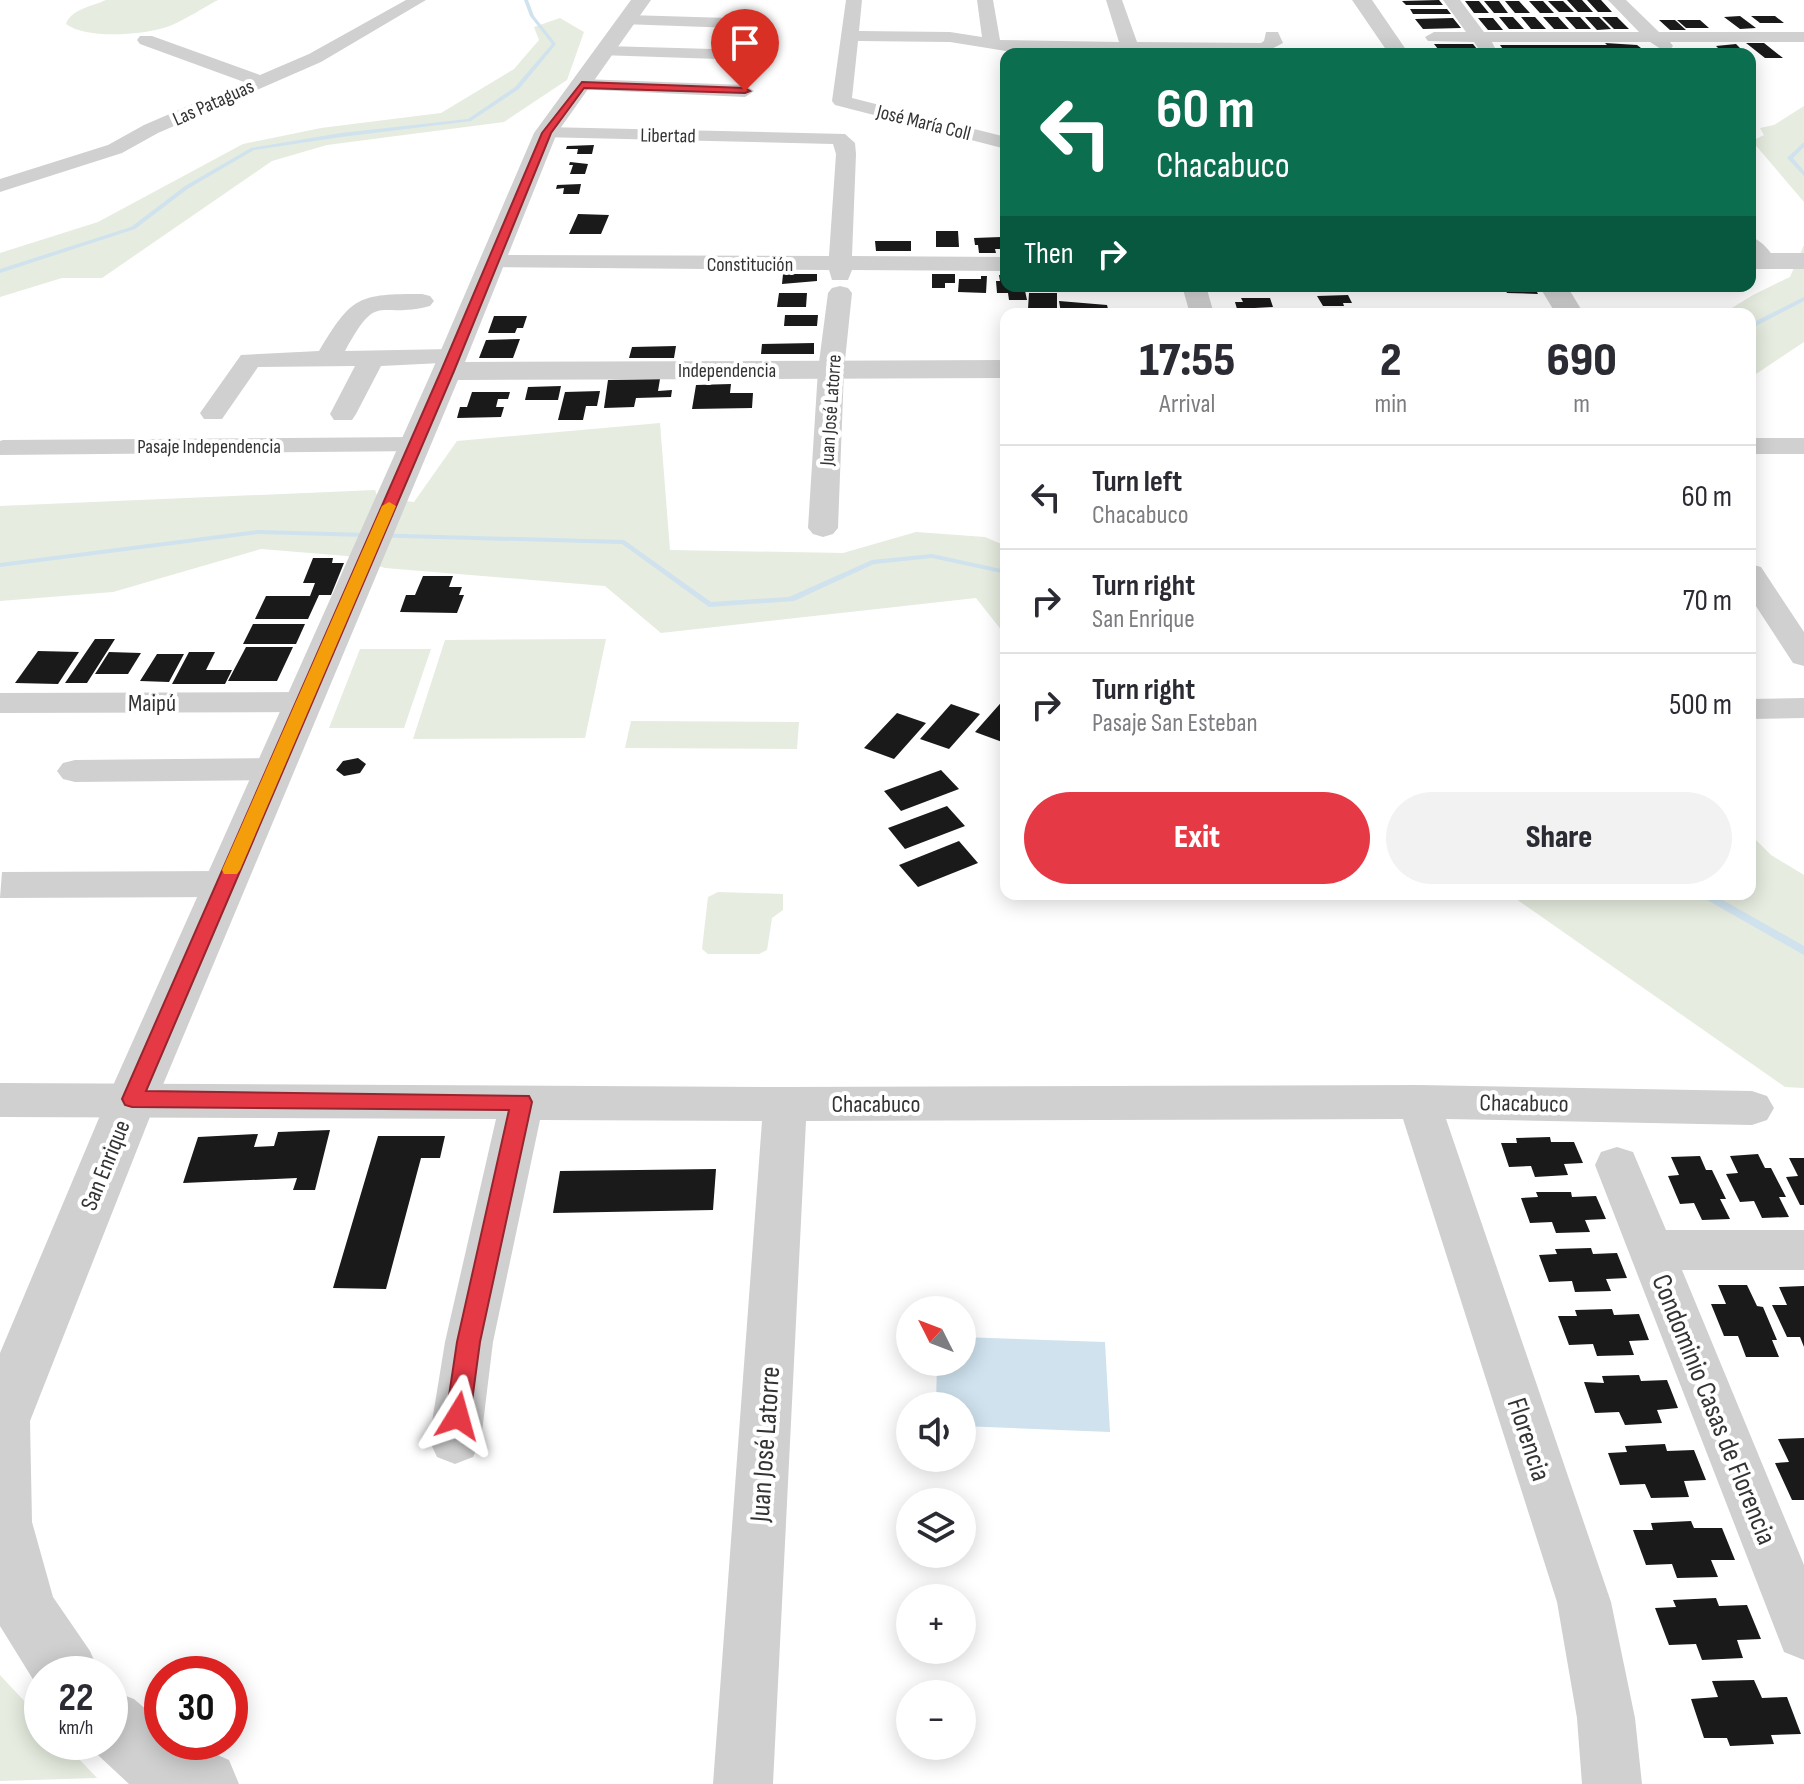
<!DOCTYPE html>
<meta charset="utf-8">
<style>
body{margin:0;font-family:"Sofia Sans Condensed",sans-serif;background:#f2f2f3;color:#2b2b33;height:100vh;display:flex;flex-direction:column;font-size:30px;white-space:nowrap}
*{box-sizing:border-box;margin:0}
p{font-size:26px;color:#7c7c81}
.icon{flex:none;width:44px;height:44px;fill:none;stroke:currentColor;stroke-width:2;stroke-linecap:round;stroke-linejoin:round}
.map{position:relative;flex:1;overflow:hidden}
.details{position:absolute;left:1000px;top:308px;width:756px;height:592px;display:flex;flex-direction:column;background:#fff;border-radius:16px;box-shadow:0 4px 20px #0003}
.details>*{flex:none}
.top-card{position:absolute;left:1000px;top:48px;width:756px;height:244px;border-radius:16px;box-shadow:0 4px 20px #0003;background:#0b6e4f;color:#fff;overflow:hidden}
.needle{width:52px;rotate:312deg}
.controls{position:absolute;left:896px;top:1296px;display:grid;gap:16px}
.controls a{display:grid;place-items:center;width:80px;height:80px;border-radius:50%;background:#fff;box-shadow:0 4px 20px #0003;font-size:40px}
.speed{position:absolute;left:24px;top:1656px;display:flex;gap:16px;font-size:40px;font-weight:700;text-align:center}
.speed>*{display:grid;place-content:center;width:104px;height:104px;border-radius:50%;background:#fff;box-shadow:0 4px 20px #0003;line-height:1}
.speed small{font-size:20px;font-weight:400}
.speed .limit{border:12px solid #d22;background:#fff;color:#111}
.pin{position:absolute;display:grid;place-items:center;width:68px;height:68px;color:#fff;margin:-82px -34px;border-radius:50% 50% 50% 0;rotate:-45deg;box-shadow:0 0 8px #0007}
.pin .icon{rotate:45deg}
.me{position:absolute;width:88px;margin:-44px;rotate:8deg;stroke-linejoin:round;filter:drop-shadow(0 0 6px #0008)}
.turn{display:flex;align-items:center;gap:28px;height:168px;padding:0 24px;font-size:36px}
.turn .icon{width:104px;height:104px;stroke-width:2.5}
.turn b{display:block;font-size:56px;line-height:68px}
.then{display:flex;align-items:center;height:76px;padding:0 24px;background:#0003;gap:16px;font-size:30px}
.eta{display:flex;justify-content:space-evenly;align-items:center;height:136px;text-align:center}
.eta b{font-size:48px;font-weight:800;line-height:56px}
.button{display:flex;gap:16px;margin-top:auto;padding:16px 24px}
.button a{flex:1;height:92px;border-radius:48px;background:#e63946;color:#fff;font-size:32px;font-weight:800;line-height:92px;text-align:center}
.button a+a{background:#f2f2f3;color:#2b2b33}
ul{padding:0;list-style:none}
li{display:flex;align-items:center;gap:24px;height:104px;padding:0 24px;border-top:2px solid #e1e1e2}
li div{flex:1}
li b{display:block;font-size:30px}
li em{font-style:normal}
.map>svg:first-child{display:block}
.green{fill:#e6ecdf}
.water{fill:#cfe2ee}
.lines{fill:none;stroke-linecap:round;stroke-linejoin:round}
.stream{fill:#cfe2ee;fill-rule:evenodd}
.building{fill:#1a1a1a}
.minor{fill:#d0d0d0;fill-rule:evenodd}
.tertiary{fill:#d0d0d0;fill-rule:evenodd}
.route{fill:#e63946;stroke:#96252e;stroke-width:2}
.slow{fill:#f59e0b}
.labels{text-anchor:middle;stroke-width:8;stroke-linejoin:round;paint-order:stroke}
.far-street-label{font-size:20px;fill:#333;stroke:#fff}
.street-label{font-size:24px;fill:#333;stroke:#fff}
.near-street-label{font-size:28px;fill:#333;stroke:#fff}
</style>
<div class="map">
<svg width="1804" height="1784" viewBox="0 0 1804 1784">
<rect width="100%" height="100%" fill="#fff"/>
<!-- green -->
<path class="green" d="M 106,0 L 218,0 C 203,8 188,18 172,25 C 149,35 87,40 66,24 C 71,9 93,6 106,0 Z
M 560,18 L 584,32 L 567,80 L 504,122 L 327,145 L 272,161 L 102,278 L 62,278 L 0,297 L 0,253 L 98,222 L 243,144 L 321,128 L 441,113 L 514,69 L 539,40 L 534,27 Z
M 1804,106 L 1804,202 L 1752,141 L 1764,135 L 1760,128 L 1774,125 Z
M 1804,245 L 1804,342 L 1750,378 L 1750,314 L 1722,314 L 1753,295 L 1790,277 Z
M 660,423 L 670,550 L 843,553 L 916,532 L 985,537 L 1006,546 L 1006,636 L 976,598 L 661,633 L 605,586 L 385,568 L 347,556 L 261,549 L 113,592 L 0,601 L 0,506 L 375,490 L 378,498 L 414,502 L 457,441 Z
M 606,639 L 585,738 L 413,739 L 445,640 Z
M 360,649 L 431,649 L 404,728 L 329,728 Z
M 631,721 L 799,722 L 797,749 L 625,748 Z
M 1750,834 L 1771,855 L 1804,875 L 1804,1088 L 1785,1087 L 1509,894 L 1750,894 Z
M 718,892 L 783,894 L 783,910 L 772,918 L 767,950 L 759,954 L 708,954 L 702,949 L 708,897 Z
M 0,1675 L 42,1720 L 42,1742 L 63,1742 L 97,1778 L 0,1781 Z"/>
<!-- water -->
<path class="water" d="M 962,1337 L 1105,1342 L 1110,1432 L 962,1426 L 962,1406 L 936,1406 L 937,1362 L 962,1362 Z"/>
<g class="lines">
<!-- stream -->
<path class="stream" d="M 524,0 L 528,0 L 534,16 L 556,44 L 519,89 L 471,121 L 341,137 L 254,150 L 189,188 L 135,229 L 0,273 L 0,269 L 131,227 L 185,186 L 251,148 L 341,133 L 468,119 L 515,87 L 552,44 L 530,16 Z
M 1804,142 L 1804,147 L 1793,158 L 1804,171 L 1804,176 L 1787,158 Z
M 1804,297 L 1804,301 L 1750,329 L 1750,324 Z
M 258,530 L 624,540 L 711,602 L 789,597 L 872,560 L 932,554 L 1006,570 L 1006,574 L 932,558 L 874,564 L 794,601 L 709,607 L 622,544 L 258,534 L 0,567 L 0,563 Z
M 1699,894 L 1712,894 L 1804,946 L 1804,955 L 1700,896 Z"/>
</g>
<!-- building -->
<path class="building" d="M 1439,0 L 1443,5 L 1406,5 L 1402,1 Z
M 1567,0 L 1582,0 L 1593,12 L 1578,12 Z
M 1587,0 L 1601,0 L 1612,12 L 1598,12 Z
M 1465,1 L 1479,1 L 1489,13 L 1474,13 Z
M 1484,1 L 1499,1 L 1508,13 L 1494,13 Z
M 1505,1 L 1519,1 L 1530,13 L 1515,13 Z
M 1529,1 L 1543,1 L 1554,13 L 1540,13 Z
M 1548,1 L 1563,1 L 1574,12 L 1559,12 Z
M 1410,9 L 1447,9 L 1451,14 L 1413,14 Z
M 1740,16 L 1756,28 L 1740,29 L 1724,17 Z
M 1751,16 L 1775,16 L 1784,23 L 1760,23 Z
M 1499,17 L 1513,17 L 1524,29 L 1509,29 Z
M 1521,17 L 1535,17 L 1546,29 L 1531,29 Z
M 1543,17 L 1558,17 L 1569,29 L 1554,29 Z
M 1565,17 L 1580,17 L 1591,29 L 1576,29 Z
M 1585,17 L 1599,17 L 1611,29 L 1597,30 Z
M 1602,17 L 1617,17 L 1629,29 L 1614,29 Z
M 1453,18 L 1461,28 L 1423,29 L 1415,19 Z
M 1478,18 L 1493,18 L 1503,30 L 1488,30 Z
M 1659,20 L 1675,20 L 1686,30 L 1670,30 Z
M 1677,20 L 1700,20 L 1709,28 L 1686,28 Z
M 1605,43 L 1637,45 L 1641,48 L 1632,48 L 1638,54 L 1537,54 L 1505,52 L 1500,45 L 1607,45 Z
M 1746,43 L 1764,43 L 1783,58 L 1765,58 Z
M 1434,44 L 1473,44 L 1477,49 L 1438,49 Z
M 1736,44 L 1746,54 L 1724,54 L 1716,46 Z
M 594,145 L 592,154 L 577,154 L 578,149 L 566,149 L 567,146 Z
M 570,162 L 588,164 L 585,174 L 570,174 L 573,165 L 569,165 Z
M 581,184 L 579,194 L 563,194 L 564,188 L 556,189 L 557,185 Z
M 578,214 L 609,215 L 601,234 L 569,234 Z
M 936,231 L 958,231 L 959,247 L 936,247 Z
M 1001,237 L 1003,249 L 995,249 L 996,253 L 979,253 L 978,245 L 975,245 L 974,238 Z
M 875,241 L 911,241 L 911,251 L 876,251 Z
M 783,274 L 817,274 L 817,281 L 782,284 Z
M 932,274 L 955,274 L 955,283 L 945,283 L 945,288 L 932,288 Z
M 999,275 L 1006,275 L 1006,286 L 1024,286 L 1027,300 L 1009,300 L 1008,293 L 997,293 L 996,281 L 1000,281 Z
M 981,276 L 987,276 L 986,293 L 958,292 L 959,279 L 981,279 Z
M 1376,286 L 1412,286 L 1415,292 L 1379,292 Z
M 1503,286 L 1534,286 L 1538,294 L 1507,293 Z
M 779,293 L 807,293 L 806,307 L 777,307 Z
M 1029,293 L 1057,293 L 1057,310 L 1028,309 Z
M 1348,295 L 1352,303 L 1343,303 L 1344,306 L 1323,306 L 1317,296 Z
M 1241,298 L 1270,298 L 1273,307 L 1237,309 L 1235,302 L 1243,302 Z
M 1059,301 L 1107,305 L 1109,313 L 1061,313 Z
M 785,315 L 818,315 L 817,326 L 784,326 Z
M 494,316 L 527,316 L 523,328 L 517,328 L 515,333 L 488,333 Z
M 520,339 L 513,358 L 479,358 L 486,340 Z
M 814,343 L 814,354 L 761,354 L 762,344 Z
M 676,346 L 674,358 L 629,358 L 632,347 Z
M 660,379 L 658,391 L 672,390 L 671,397 L 636,398 L 634,407 L 604,408 L 608,380 Z
M 731,384 L 730,393 L 753,393 L 752,408 L 692,409 L 696,385 Z
M 561,386 L 558,400 L 525,400 L 528,387 Z
M 600,391 L 597,406 L 586,406 L 583,420 L 558,420 L 565,392 Z
M 472,392 L 510,392 L 508,399 L 498,399 L 496,407 L 504,407 L 501,417 L 457,418 L 460,407 L 467,407 Z
M 313,558 L 333,558 L 332,563 L 344,563 L 331,595 L 319,595 L 308,619 L 255,619 L 266,596 L 310,596 L 315,583 L 303,583 Z
M 423,576 L 453,576 L 449,587 L 462,587 L 459,595 L 464,595 L 457,613 L 400,612 L 406,595 L 415,595 Z
M 253,624 L 305,624 L 296,644 L 243,644 Z
M 95,639 L 115,639 L 87,683 L 65,683 Z
M 246,647 L 293,647 L 277,681 L 228,681 Z
M 38,651 L 79,652 L 58,684 L 15,683 Z
M 109,652 L 141,653 L 128,674 L 95,674 Z
M 189,652 L 215,652 L 206,670 L 232,670 L 225,684 L 172,684 Z
M 157,654 L 184,654 L 169,682 L 140,681 Z
M 1006,697 L 1005,743 L 975,732 Z
M 951,704 L 980,714 L 949,749 L 920,739 Z
M 897,713 L 926,723 L 894,759 L 864,748 Z
M 358,758 L 366,764 L 360,773 L 344,776 L 336,770 L 343,761 Z
M 941,770 L 959,789 L 901,811 L 884,791 Z
M 947,806 L 965,826 L 905,849 L 888,828 Z
M 959,841 L 978,863 L 918,887 L 899,865 Z
M 330,1130 L 315,1190 L 293,1190 L 297,1178 L 183,1183 L 198,1137 L 258,1134 L 254,1147 L 274,1146 L 278,1132 Z
M 378,1136 L 445,1136 L 440,1158 L 421,1158 L 386,1289 L 333,1288 Z
M 1550,1137 L 1551,1142 L 1574,1142 L 1583,1163 L 1564,1164 L 1568,1175 L 1535,1177 L 1531,1166 L 1509,1167 L 1501,1143 L 1517,1143 L 1516,1138 Z
M 1758,1154 L 1765,1168 L 1771,1168 L 1786,1197 L 1779,1197 L 1789,1217 L 1762,1218 L 1754,1201 L 1740,1202 L 1726,1174 L 1738,1173 L 1730,1156 Z
M 1700,1156 L 1706,1170 L 1712,1170 L 1726,1199 L 1720,1199 L 1730,1219 L 1702,1220 L 1694,1203 L 1680,1204 L 1668,1176 L 1679,1175 L 1671,1157 Z
M 1789,1158 L 1804,1158 L 1804,1205 L 1800,1205 L 1786,1177 L 1798,1176 Z
M 716,1169 L 713,1210 L 553,1213 L 560,1171 Z
M 1536,1192 L 1571,1192 L 1572,1197 L 1596,1196 L 1606,1219 L 1585,1220 L 1590,1232 L 1556,1233 L 1552,1222 L 1530,1223 L 1521,1198 L 1538,1197 Z
M 1591,1248 L 1593,1254 L 1617,1253 L 1627,1278 L 1606,1279 L 1611,1291 L 1575,1292 L 1572,1281 L 1549,1282 L 1539,1255 L 1557,1254 L 1555,1249 Z
M 1718,1285 L 1747,1285 L 1757,1306 L 1763,1307 L 1777,1340 L 1772,1340 L 1779,1357 L 1746,1357 L 1738,1336 L 1724,1336 L 1711,1304 L 1726,1304 Z
M 1804,1286 L 1804,1347 L 1800,1337 L 1787,1337 L 1772,1305 L 1787,1305 L 1779,1287 Z
M 1612,1309 L 1614,1315 L 1639,1314 L 1649,1340 L 1629,1341 L 1634,1355 L 1597,1356 L 1593,1344 L 1569,1345 L 1558,1316 L 1577,1316 L 1575,1310 Z
M 1639,1375 L 1641,1381 L 1667,1380 L 1678,1408 L 1657,1410 L 1662,1423 L 1625,1425 L 1619,1412 L 1595,1413 L 1584,1382 L 1604,1383 L 1602,1376 Z
M 1804,1438 L 1804,1500 L 1792,1500 L 1775,1463 L 1789,1462 L 1778,1439 Z
M 1665,1444 L 1667,1451 L 1694,1450 L 1706,1480 L 1684,1481 L 1689,1497 L 1651,1498 L 1645,1484 L 1620,1485 L 1608,1453 L 1627,1452 L 1625,1446 Z
M 1691,1521 L 1694,1528 L 1722,1528 L 1735,1560 L 1711,1560 L 1718,1577 L 1677,1578 L 1672,1564 L 1646,1565 L 1633,1530 L 1653,1530 L 1651,1523 Z
M 1716,1598 L 1719,1606 L 1747,1605 L 1761,1639 L 1737,1640 L 1743,1658 L 1702,1660 L 1696,1644 L 1669,1645 L 1655,1608 L 1676,1607 L 1673,1600 Z
M 1754,1680 L 1762,1698 L 1787,1697 L 1801,1734 L 1771,1735 L 1774,1744 L 1730,1746 L 1727,1738 L 1704,1738 L 1691,1699 L 1718,1697 L 1712,1681 Z"/>
<g class="lines">
<!-- minor -->
<path class="minor" d="M 406,0 L 426,0 L 321,62 L 158,133 L 122,153 L 0,192 L 0,179 L 108,145 L 144,125 L 244,82 L 140,44 L 137,40 L 140,36 L 152,36 L 260,75 L 309,54 Z
M 846,0 L 862,0 L 859,31 L 950,32 L 982,37 L 977,0 L 993,0 L 1000,40 L 1119,42 L 1106,0 L 1122,0 L 1137,42 L 1261,43 L 1264,41 L 1266,32 L 1278,32 L 1283,43 L 1264,53 L 1006,51 L 950,42 L 858,41 L 852,98 L 1006,137 L 1006,149 L 835,105 L 832,101 Z
M 1443,0 L 1460,0 L 1484,32 L 1639,32 L 1608,0 L 1626,0 L 1659,32 L 1804,32 L 1804,42 L 1670,42 L 1673,46 L 1670,50 L 1664,51 L 1650,42 L 1492,42 L 1498,54 L 1482,54 L 1474,42 L 1428,41 L 1425,37 L 1434,32 L 1466,32 Z
M 628,15 L 762,19 L 771,24 L 762,29 L 622,24 L 619,20 Z
M 605,46 L 749,50 L 758,55 L 749,60 L 599,55 L 596,51 L 599,47 Z
M 582,79 L 745,85 L 754,91 L 745,97 L 575,89 L 573,85 Z
M 546,127 L 845,134 L 855,143 L 856,154 L 852,256 L 1006,257 L 1006,271 L 852,270 L 848,280 L 832,280 L 829,270 L 485,267 L 481,262 L 485,257 L 493,255 L 829,256 L 836,154 L 833,144 L 539,137 L 536,133 Z
M 1750,237 C 1762,240 1770,251 1776,261 L 1773,266 L 1757,266 L 1750,258 Z
M 840,286 L 848,288 L 852,293 L 844,370 L 838,528 L 833,534 L 823,537 L 813,534 L 808,528 L 818,370 L 828,293 L 832,288 Z
M 1182,286 L 1206,286 L 1214,314 L 1190,314 Z
M 422,294 L 430,296 L 434,301 L 430,306 C 376,320 379,289 345,351 L 453,349 L 462,352 L 466,357 L 462,362 L 381,366 L 356,414 L 352,420 L 334,420 L 330,414 L 355,366 L 258,367 L 222,419 L 204,419 L 200,413 L 241,355 L 319,351 C 352,296 358,294 422,294 Z
M 415,437 L 425,439 L 429,445 L 425,451 L 0,455 L 0,441 L 3,440 Z
M 1750,438 L 1804,438 L 1804,454 L 1750,454 Z
M 1750,564 L 1761,567 L 1804,632 L 1804,666 L 1793,663 L 1750,597 Z
M 304,692 L 316,695 L 321,702 L 316,709 L 304,712 L 0,713 L 0,693 Z
M 1804,698 L 1804,718 L 1750,719 L 1750,699 Z
M 274,758 L 286,761 L 292,769 L 286,777 L 274,780 L 75,782 L 63,779 L 57,771 L 63,763 L 75,760 Z
M 224,871 L 237,875 L 243,884 L 237,893 L 224,897 L 0,898 L 2,872 Z
M 0,1083 L 785,1087 L 1419,1085 L 1752,1091 L 1767,1096 L 1774,1108 L 1767,1120 L 1752,1125 L 1446,1119 L 1611,1602 L 1635,1718 L 1642,1784 L 1582,1784 L 1577,1718 L 1557,1602 L 1403,1119 L 806,1121 L 773,1784 L 713,1784 L 762,1121 L 540,1120 L 493,1342 L 481,1440 L 473,1457 L 455,1464 L 437,1457 L 429,1440 L 445,1342 L 496,1119 L 0,1117 Z
M 1617,1147 L 1633,1152 L 1666,1230 L 1804,1230 L 1804,1270 L 1682,1270 L 1804,1565 L 1804,1660 L 1784,1652 L 1595,1165 L 1601,1152 Z"/>
<!-- tertiary -->
<path class="tertiary" d="M 631,0 L 651,0 L 557,133 L 465,362 L 1006,360 L 1006,378 L 458,380 L 157,1099 L 30,1421 L 32,1522 L 53,1597 L 90,1651 L 100,1674 L 42,1674 L 42,1694 L 0,1626 L 0,1353 L 107,1099 L 432,371 L 534,133 Z
M 1352,0 L 1372,0 L 1409,54 L 1389,54 Z
M 1750,253 L 1804,253 L 1804,269 L 1750,269 Z
M 1539,286 L 1567,286 L 1584,314 L 1556,314 Z
M 110,1690 L 134,1699 L 162,1723 L 162,1742 L 188,1742 L 229,1760 L 239,1784 L 129,1784 L 84,1742 L 110,1742 Z"/>
</g>
<!-- route -->
<path class="route" d="M 582,82 L 745,88 L 750,91 L 745,93 L 584,88 L 551,133 L 454,371 L 146,1091 L 529,1096 L 532,1102 L 480,1342 L 470,1416 L 467,1424 L 458,1427 L 450,1424 L 446,1416 L 457,1342 L 509,1110 L 132,1107 L 125,1105 L 122,1099 L 441,371 L 542,133 Z"/>
<!-- slow -->
<path class="slow" d="M 389,502 L 396,506 L 240,870 L 237,874 L 224,874 L 222,870 L 382,506 Z"/>
<g class="labels">
<!-- far-street labels -->
<g class="far-street-label">
<text transform="translate(213 102) rotate(-24)" y="7">Las Pataguas</text>
<text transform="translate(924 122) rotate(14)" y="7">José María Coll</text>
<text transform="translate(668 135) rotate(1)" y="7">Libertad</text>
<text x="750" y="271">Constitución</text>
<text x="727" y="377">Independencia</text>
<text transform="translate(830 410) rotate(-86)" y="7">Juan José Latorre</text>
<text x="209" y="453">Pasaje Independencia</text>
</g>
<!-- street labels -->
<g class="street-label">
<text x="152" y="711">Maipú</text>
<text transform="translate(1524 1103) rotate(1)" y="8">Chacabuco</text>
<text x="876" y="1112">Chacabuco</text>
<text transform="translate(105 1165) rotate(-68)" y="8">San Enrique</text>
</g>
<!-- near-street labels -->
<g class="near-street-label">
<text transform="translate(1715 1409) rotate(68)" y="10">Condominio Casas de Florencia</text>
<text transform="translate(1530 1439) rotate(72)" y="10">Florencia</text>
<text transform="translate(764 1444) rotate(-86)" y="10">Juan José Latorre</text>
</g>
</g>
</svg>
<div class="controls">
<a><svg class="needle" viewBox="-14 -14 28 28"><path d="M0-13l5 13h-10z" fill="#e53935"/><path d="M0 13l5-13h-10z" fill="#7c7c81"/></svg></a>
<a><svg class="icon" aria-label="sound" viewBox="0 0 24 24"><path d="M4 9h4l5-4v14l-5-4H4zM17 9q2 3 0 6"/></svg></a>
<a><svg class="icon" aria-label="layers" viewBox="0 0 24 24"><path d="M12 4l9 5-9 5-9-5zM3 14l9 5 9-5"/></svg></a>
<a>+</a>
<a>−</a>
</div>
<div class="speed"><div>22<small>km/h</small></div><div class="limit">30</div></div>
<div class="pin" style="left:745px;top:91px;background:#d93025"><svg class="icon" aria-label="arrive" viewBox="0 0 24 24"><path d="M6 21V4h12l-3 4 3 4H6"/></svg></div>
<svg class="me" style="left:458px;top:1416px" viewBox="-20 -20 40 40"><path d="M0-17L14 15 0 8-14 15z" fill="#e63946" stroke="#fff" stroke-width="4"/></svg>
<div class="top-card">
<div class="turn"><svg class="icon" aria-label="left" viewBox="0 0 24 24"><path d="M17 20v-9H6M10 6l-5 5 5 5"/></svg><div><b>60 m</b>Chacabuco</div></div>
<div class="then">Then<svg class="icon" aria-label="right" viewBox="0 0 24 24"><path d="M7 20v-9h11M14 6l5 5-5 5"/></svg></div>
</div>
<section class="details">
<div class="eta">
<div><b>17:55</b><p>Arrival</p></div>
<div><b>2</b><p>min</p></div>
<div><b>690</b><p>m</p></div>
</div>
<ul>
<li><svg class="icon" aria-label="left" viewBox="0 0 24 24"><path d="M17 20v-9H6M10 6l-5 5 5 5"/></svg><div><b>Turn left</b><p>Chacabuco</p></div><em>60 m</em></li>
<li><svg class="icon" aria-label="right" viewBox="0 0 24 24"><path d="M7 20v-9h11M14 6l5 5-5 5"/></svg><div><b>Turn right</b><p>San Enrique</p></div><em>70 m</em></li>
<li><svg class="icon" aria-label="right" viewBox="0 0 24 24"><path d="M7 20v-9h11M14 6l5 5-5 5"/></svg><div><b>Turn right</b><p>Pasaje San Esteban</p></div><em>500 m</em></li>
</ul>
<div class="button"><a>Exit</a><a>Share</a></div>
</section>
</div>
